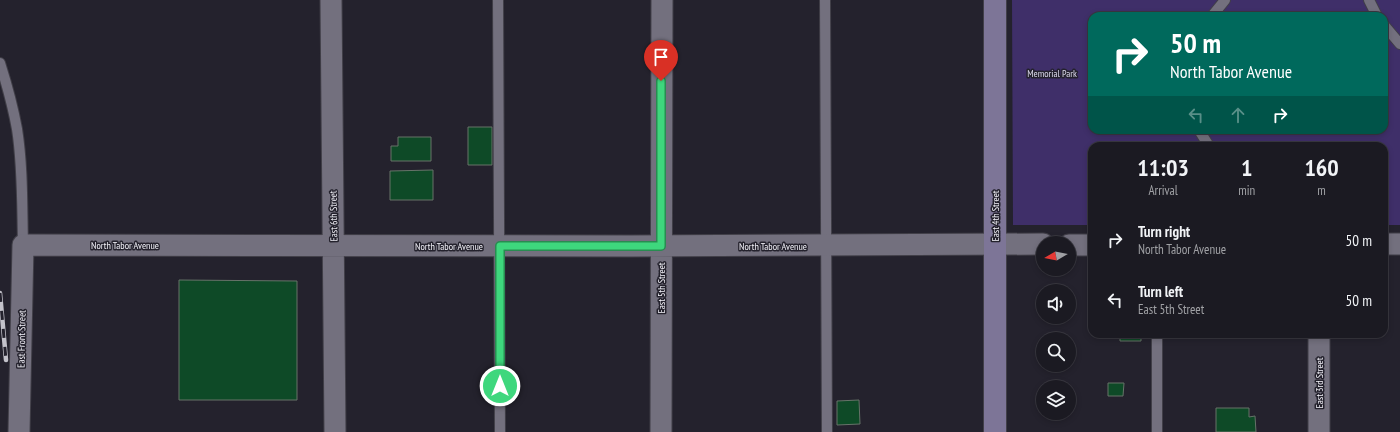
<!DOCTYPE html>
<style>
body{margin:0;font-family:"PT Sans Narrow",sans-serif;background:#28272f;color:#f1f3f6;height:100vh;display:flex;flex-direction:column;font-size:15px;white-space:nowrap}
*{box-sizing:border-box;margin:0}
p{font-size:13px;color:#a0a1a5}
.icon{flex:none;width:22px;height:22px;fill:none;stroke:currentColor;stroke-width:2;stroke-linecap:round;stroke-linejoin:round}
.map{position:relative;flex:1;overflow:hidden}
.side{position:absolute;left:1088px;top:142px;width:300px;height:196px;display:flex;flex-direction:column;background:#1b1a22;border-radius:12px;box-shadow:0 2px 6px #0003,0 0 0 1px #393840}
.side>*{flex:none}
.banner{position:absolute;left:1088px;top:12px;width:300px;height:122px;border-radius:12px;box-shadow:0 2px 6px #0003,0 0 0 1px #393840;background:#00695c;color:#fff;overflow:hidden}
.needle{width:26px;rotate:260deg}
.fabs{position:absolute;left:1036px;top:236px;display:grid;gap:8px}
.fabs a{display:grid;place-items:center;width:40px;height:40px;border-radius:50%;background:#1b1a22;box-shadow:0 2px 6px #0003,0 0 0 1px #393840;font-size:20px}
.pin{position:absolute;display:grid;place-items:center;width:34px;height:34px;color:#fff;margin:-41px -17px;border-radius:50% 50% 50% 0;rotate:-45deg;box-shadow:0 0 4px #0007}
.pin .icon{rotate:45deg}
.me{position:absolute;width:44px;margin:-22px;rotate:0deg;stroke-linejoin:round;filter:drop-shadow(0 0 3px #0008)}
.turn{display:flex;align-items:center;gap:14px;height:84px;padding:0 16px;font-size:18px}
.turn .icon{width:52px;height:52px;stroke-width:2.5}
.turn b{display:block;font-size:28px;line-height:34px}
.lanes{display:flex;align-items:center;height:38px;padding:0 16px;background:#0003;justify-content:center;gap:20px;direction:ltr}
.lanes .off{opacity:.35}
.eta{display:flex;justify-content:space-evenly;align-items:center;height:68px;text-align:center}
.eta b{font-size:24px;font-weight:700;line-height:28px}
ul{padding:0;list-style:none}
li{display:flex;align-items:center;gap:12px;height:60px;padding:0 16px}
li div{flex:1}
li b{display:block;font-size:15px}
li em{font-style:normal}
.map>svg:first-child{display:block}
.green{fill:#3f2f69;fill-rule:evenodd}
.building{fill:#0e4a27;stroke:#667369}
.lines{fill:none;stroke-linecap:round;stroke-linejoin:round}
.service-casing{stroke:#413f48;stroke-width:12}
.minor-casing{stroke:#413f48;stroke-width:23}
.secondary-casing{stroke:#413f48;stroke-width:24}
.service{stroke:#73707e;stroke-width:10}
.minor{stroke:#73707e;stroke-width:21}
.secondary{stroke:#7d7597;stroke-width:22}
.rail-casing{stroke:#c3c2ca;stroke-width:4.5}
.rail{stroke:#24222d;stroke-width:3;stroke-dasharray:9;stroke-linecap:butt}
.route-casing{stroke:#288c51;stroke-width:10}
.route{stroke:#3ed77d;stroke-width:7}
.labels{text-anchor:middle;stroke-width:3;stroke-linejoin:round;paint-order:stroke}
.park-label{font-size:10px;fill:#dedbef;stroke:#24222d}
.street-label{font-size:10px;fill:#f5f4fb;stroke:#24222d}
</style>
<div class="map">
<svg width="1400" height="432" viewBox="0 0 1400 432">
<rect width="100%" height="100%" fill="#24222d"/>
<!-- green -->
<path class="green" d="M 1012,0 L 1400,0 L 1400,225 L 1384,225 L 1384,146 L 1092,146 L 1092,225 L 1013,225 ZM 1092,16 L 1384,16 L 1384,130 L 1092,130 Z"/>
<!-- building -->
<path class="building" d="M 468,127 L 492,127 L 492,165 L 468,165 Z
M 398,137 L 431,137 L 431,161 L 391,161 L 391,146 L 398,146 Z
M 433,170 L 433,200 L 390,200 L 390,171 Z
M 179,280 L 297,281 L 297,400 L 179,400 Z
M 1120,334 L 1141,334 L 1141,341 L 1120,341 Z
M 1108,383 L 1124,383 L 1123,396 L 1108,396 Z
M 859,400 L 860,424 L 837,425 L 837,401 Z
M 1216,408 L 1249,408 L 1249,417 L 1255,416 L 1256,432 L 1216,432 Z"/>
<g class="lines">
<!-- service casing -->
<g class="service-casing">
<path id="service" d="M 498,0 L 500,432
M 825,0 L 827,432
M 1369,0 L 1377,16
M 1212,16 L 1225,0
M 1384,25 L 1400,44
M 0,63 C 7,85 13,107 17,129 C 23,167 22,207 23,245
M 1199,130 L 1209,146
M 1157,432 L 1157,334"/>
</g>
<!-- minor casing -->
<g class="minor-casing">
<path id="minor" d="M 331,0 L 335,432
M 1384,244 L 1400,244
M 1069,245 L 1092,245
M 1319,334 L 1319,432
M 19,432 L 23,245 L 631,246 L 1043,244
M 661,432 L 662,0"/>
</g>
<!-- secondary casing -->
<g class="secondary-casing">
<path id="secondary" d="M 995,432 L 995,0"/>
</g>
<!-- service -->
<use href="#service" class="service"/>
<!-- minor -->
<use href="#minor" class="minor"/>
<!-- secondary -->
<use href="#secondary" class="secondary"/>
<!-- rail casing -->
<g class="rail-casing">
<path id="rail" d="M 0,293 L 6,360"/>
</g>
<!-- rail -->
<use href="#rail" class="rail"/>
</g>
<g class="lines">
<!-- route casing -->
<g class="route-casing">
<path id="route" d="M 500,386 L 500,246 L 661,246 L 661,81"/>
</g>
<!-- route -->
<use href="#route" class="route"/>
</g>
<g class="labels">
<!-- park labels -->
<g class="park-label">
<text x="1052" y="77">Memorial Park</text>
</g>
<!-- street labels -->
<g class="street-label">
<text transform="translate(333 216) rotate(-91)" y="4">East 6th Street</text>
<text transform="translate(995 216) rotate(-90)" y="4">East 4th Street</text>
<text x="125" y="249">North Tabor Avenue</text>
<text x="449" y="250">North Tabor Avenue</text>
<text x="773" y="250">North Tabor Avenue</text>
<text transform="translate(661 288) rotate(-90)" y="4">East 5th Street</text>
<text transform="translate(21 339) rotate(-89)" y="4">East Front Street</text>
<text transform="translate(1319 383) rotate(-90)" y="4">East 3rd Street</text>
</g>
</g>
</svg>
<div class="fabs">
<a><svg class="needle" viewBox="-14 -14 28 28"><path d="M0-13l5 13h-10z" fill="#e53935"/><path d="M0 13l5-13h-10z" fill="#a0a1a5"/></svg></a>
<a><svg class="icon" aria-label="sound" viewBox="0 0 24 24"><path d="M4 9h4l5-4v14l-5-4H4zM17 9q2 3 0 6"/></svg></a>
<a><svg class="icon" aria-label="search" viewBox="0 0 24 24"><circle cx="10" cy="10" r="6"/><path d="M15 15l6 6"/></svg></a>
<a><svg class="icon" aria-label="layers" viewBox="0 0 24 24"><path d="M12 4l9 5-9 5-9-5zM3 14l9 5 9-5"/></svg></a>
</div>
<div class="pin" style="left:661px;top:81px;background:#d93025"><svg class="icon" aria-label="arrive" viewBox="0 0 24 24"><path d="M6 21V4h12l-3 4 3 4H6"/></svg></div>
<svg class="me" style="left:500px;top:386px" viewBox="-20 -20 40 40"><circle r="17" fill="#3ed77d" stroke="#fff" stroke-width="3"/><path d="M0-11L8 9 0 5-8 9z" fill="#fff"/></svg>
<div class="banner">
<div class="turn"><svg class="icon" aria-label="right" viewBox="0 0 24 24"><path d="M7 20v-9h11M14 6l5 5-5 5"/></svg><div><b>50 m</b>North Tabor Avenue</div></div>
<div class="lanes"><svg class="icon off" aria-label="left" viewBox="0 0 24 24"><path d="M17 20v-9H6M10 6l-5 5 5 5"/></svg><svg class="icon off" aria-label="ahead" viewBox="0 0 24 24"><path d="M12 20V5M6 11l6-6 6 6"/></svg><svg class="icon" aria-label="right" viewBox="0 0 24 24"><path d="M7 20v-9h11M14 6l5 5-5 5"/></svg></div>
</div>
<section class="side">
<div class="eta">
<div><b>11:03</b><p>Arrival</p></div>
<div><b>1</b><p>min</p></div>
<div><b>160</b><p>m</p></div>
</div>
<ul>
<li><svg class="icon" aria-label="right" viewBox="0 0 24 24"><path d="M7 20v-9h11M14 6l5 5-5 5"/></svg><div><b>Turn right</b><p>North Tabor Avenue</p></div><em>50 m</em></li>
<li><svg class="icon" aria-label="left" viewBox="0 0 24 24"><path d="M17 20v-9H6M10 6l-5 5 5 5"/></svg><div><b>Turn left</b><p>East 5th Street</p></div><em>50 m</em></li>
</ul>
</section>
</div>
